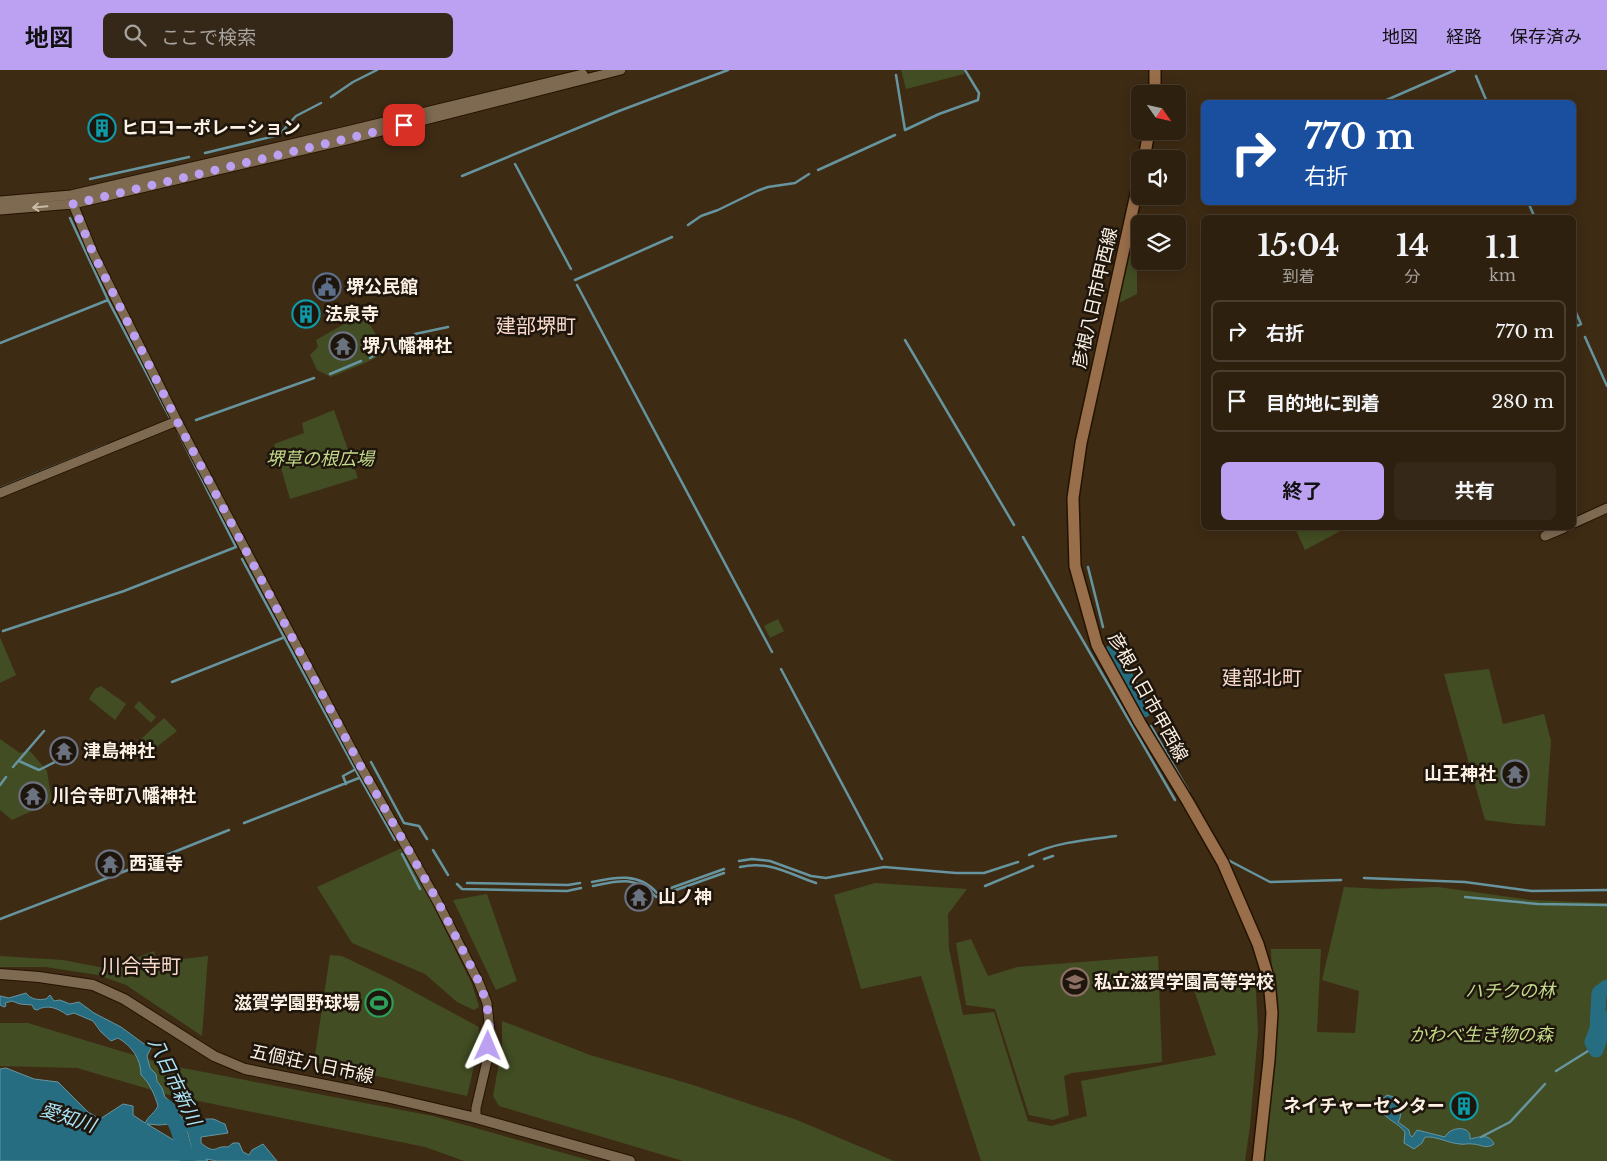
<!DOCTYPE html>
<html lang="ja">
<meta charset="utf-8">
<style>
body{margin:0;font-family:"Libre Baskerville","Noto Sans JP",serif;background:#362818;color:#f1f3f6;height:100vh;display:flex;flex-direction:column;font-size:19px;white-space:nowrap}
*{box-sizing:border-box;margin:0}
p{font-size:16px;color:#a7a39e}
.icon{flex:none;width:28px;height:28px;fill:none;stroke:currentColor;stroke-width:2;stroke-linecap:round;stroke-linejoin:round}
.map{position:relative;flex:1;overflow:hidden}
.sheet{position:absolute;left:1201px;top:145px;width:375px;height:315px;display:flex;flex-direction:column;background:#2e200f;border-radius:8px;box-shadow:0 2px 12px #0003,0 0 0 1px #493e2f}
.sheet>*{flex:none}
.guide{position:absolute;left:1201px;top:30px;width:375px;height:105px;border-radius:8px;box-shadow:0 2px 12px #0003,0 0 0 1px #493e2f;background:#1a4fa0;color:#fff;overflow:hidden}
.needle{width:32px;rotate:124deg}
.buttons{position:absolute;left:1131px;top:15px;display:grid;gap:10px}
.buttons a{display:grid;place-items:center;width:55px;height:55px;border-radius:8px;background:#2e200f;box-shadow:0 2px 12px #0003,0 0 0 1px #493e2f;font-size:25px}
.pin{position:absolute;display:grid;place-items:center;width:42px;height:42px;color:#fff;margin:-21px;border-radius:10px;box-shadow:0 2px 8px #0006}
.me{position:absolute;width:55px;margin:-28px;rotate:1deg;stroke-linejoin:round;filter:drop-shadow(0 0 4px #0008)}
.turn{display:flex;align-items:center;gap:18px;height:105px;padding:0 20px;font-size:22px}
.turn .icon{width:65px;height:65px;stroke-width:2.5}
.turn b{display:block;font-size:35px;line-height:42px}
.eta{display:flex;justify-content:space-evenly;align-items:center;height:85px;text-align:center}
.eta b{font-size:30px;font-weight:700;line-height:35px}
.primary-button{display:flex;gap:10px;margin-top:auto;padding:10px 20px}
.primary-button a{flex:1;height:58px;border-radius:8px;background:#bca0f2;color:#111;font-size:20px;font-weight:700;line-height:58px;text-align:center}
.primary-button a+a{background:#362818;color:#f1f3f6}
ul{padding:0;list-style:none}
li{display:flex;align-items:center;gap:15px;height:62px;margin:0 10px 8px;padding:0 10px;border:2px solid #493e2f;border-radius:8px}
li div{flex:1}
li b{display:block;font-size:19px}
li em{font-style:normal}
header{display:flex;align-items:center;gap:30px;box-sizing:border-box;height:70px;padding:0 25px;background:#bca0f2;color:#111}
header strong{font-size:24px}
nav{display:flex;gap:28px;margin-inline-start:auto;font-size:18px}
.search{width:350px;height:45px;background:#362818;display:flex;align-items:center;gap:12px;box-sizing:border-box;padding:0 18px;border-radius:8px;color:#a7a39e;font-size:19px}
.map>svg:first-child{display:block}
.green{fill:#424d23}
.water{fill:#266d82;stroke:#66949f;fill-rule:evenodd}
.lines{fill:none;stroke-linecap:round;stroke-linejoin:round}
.stream{stroke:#66949f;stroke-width:2.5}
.river{stroke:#266d82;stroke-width:15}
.tertiary-casing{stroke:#241300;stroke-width:11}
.secondary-casing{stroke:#241300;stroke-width:12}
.primary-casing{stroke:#241300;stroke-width:14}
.tertiary{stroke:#7e6951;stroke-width:9}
.secondary{stroke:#7e6951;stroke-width:10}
.primary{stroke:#996e4a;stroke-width:11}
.oneway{stroke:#cabaa8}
.route{stroke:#bca0f2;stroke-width:9;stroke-dasharray:0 16.2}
.labels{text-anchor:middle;stroke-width:5;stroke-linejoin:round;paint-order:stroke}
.poi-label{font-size:18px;font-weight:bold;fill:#fcf0e2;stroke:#1e150c;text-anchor:start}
.street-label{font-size:18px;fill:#fcf0e2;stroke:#1e150c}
.park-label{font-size:18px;font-style:italic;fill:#c2d989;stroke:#1e150c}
.water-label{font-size:19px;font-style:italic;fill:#aae3f7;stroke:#1e150c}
.quarter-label{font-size:20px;fill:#f8d9ca;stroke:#1e150c}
</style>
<header>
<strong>地図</strong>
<div class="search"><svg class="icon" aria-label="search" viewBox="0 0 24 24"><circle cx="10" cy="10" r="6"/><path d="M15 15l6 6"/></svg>ここで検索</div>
<nav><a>地図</a><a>経路</a><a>保存済み</a></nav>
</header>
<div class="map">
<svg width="1607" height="1091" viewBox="0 0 1607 1091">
<rect width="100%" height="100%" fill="#3e2b14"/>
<!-- green -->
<path class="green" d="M 901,0 L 964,0 L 964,4 L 906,19 Z
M 1139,147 L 1142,147 L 1142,154 L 1140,154 L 1140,173 L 1134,172 Z
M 1129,185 L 1137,187 L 1137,224 L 1117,234 L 1125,187 Z
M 363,243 L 384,278 L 385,283 L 365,293 L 331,307 L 317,300 L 310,285 L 318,277 L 316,270 Z
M 334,340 L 358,408 L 290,429 L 274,374 L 304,363 L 302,353 Z
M 1295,458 L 1346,458 L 1305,480 Z
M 778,549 L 784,561 L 770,568 L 764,556 Z
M 0,567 L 16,605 L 0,613 Z
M 1489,599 L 1503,654 L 1544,644 L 1551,671 L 1545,756 L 1515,754 L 1485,750 L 1444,604 Z
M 101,616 L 126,634 L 115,650 L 89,629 L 95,619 Z
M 139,631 L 156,647 L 151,653 L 134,637 Z
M 164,648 L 177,661 L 159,675 L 156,679 L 141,669 Z
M 0,669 L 20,683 L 30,681 L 47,701 L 52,732 L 12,750 L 0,740 Z
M 404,777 L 472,914 L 479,937 L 474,940 L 457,932 L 425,904 L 352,873 L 317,817 Z
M 875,813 L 967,819 L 948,844 L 949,879 L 963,945 L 994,942 L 1028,1051 L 1051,1056 L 1087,1046 L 1081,1011 L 1216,985 L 1191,911 L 1255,903 L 1258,962 L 1250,1056 L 1245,1091 L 981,1091 L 921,906 L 861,919 L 834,825 Z
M 1344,817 L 1383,819 L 1438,817 L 1531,830 L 1607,833 L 1607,1091 L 1263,1091 L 1269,1049 L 1274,959 L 1271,879 L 1321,879 L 1317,962 L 1355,963 L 1359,921 L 1322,910 Z
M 487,824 L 517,911 L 496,920 L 453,830 Z
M 971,869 L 988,906 L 1017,897 L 1158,886 L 1162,992 L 1072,1003 L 1064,1006 L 1069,1045 L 1053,1050 L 1029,1045 L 995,939 L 966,935 L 956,873 Z
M 154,881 L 157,892 L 208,886 L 202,966 L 126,915 L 98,905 L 45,897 L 0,897 L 0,886 L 63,890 L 109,899 Z
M 330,885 L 342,886 L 390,909 L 479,957 L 480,971 L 467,1026 L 314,992 Z
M 502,951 L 590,985 L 690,1014 L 797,1050 L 894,1091 L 683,1091 L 499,1036 L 493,1026 L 502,976 Z
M 0,953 L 28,953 L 167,995 L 433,1046 L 592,1091 L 464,1091 L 425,1077 L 169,1025 L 77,998 L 0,996 Z"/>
<!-- water -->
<path class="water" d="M 26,923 C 31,930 39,930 46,929 L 50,925 L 54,931 L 60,930 L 70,934 L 79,932 L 94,943 L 121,957 L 144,974 L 149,974 L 151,978 L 147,986 L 150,998 L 156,1004 L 157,1011 L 162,1018 L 165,1027 L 179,1039 L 178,1043 C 187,1055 201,1048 213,1049 C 217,1050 221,1053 225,1054 L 228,1063 L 201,1067 L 201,1073 C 217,1086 214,1075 228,1077 L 233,1073 L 239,1073 L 243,1082 L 249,1085 L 252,1080 L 263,1074 L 277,1091 L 217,1091 L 206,1089 L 208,1091 L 0,1091 L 0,999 L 6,998 L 34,1009 L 58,1012 L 88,1042 L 100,1049 L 123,1034 L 133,1036 L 133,1045 L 145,1053 C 148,1046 155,1043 158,1036 C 155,1025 149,1012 141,1005 C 141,989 132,976 118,968 L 111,971 L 101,962 L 93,951 L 74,943 L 67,945 C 58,938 47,934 37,940 L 34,939 L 32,935 L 20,934 L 12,931 L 5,933 L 6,936 L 4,937 L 0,935 L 0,926 L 9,928 ZM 181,1048 L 182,1055 L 188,1064 L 192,1081 L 147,1054 L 159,1055 L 170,1054 L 173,1058 Z
M 1387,1025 L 1397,1028 C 1400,1036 1403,1045 1398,1052 L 1409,1060 L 1410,1065 L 1412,1067 L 1417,1060 L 1445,1067 C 1450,1056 1472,1055 1470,1069 C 1479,1067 1489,1063 1494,1074 C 1486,1080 1481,1074 1472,1074 C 1468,1073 1464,1075 1460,1074 C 1447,1073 1437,1066 1425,1067 L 1422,1073 L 1414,1079 L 1404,1073 L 1405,1062 C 1397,1052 1387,1050 1379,1039 L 1380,1031 Z"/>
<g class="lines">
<!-- stream -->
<path class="stream" d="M 896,5 L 905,60 L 939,44 L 978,30 L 979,23 L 965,0
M 1476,6 L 1487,32
M 331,27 L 353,12 L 377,0
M 1382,32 L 1455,0
M 205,83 L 279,65 L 296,46 L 321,33
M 515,94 L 571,199
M 818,100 L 895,65
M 462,106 L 619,41 L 728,0
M 90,109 L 189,87
M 1528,132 L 1535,148
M 70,148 L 108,230 L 171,350
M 688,155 L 701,146 L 718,140 L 757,121 L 768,117 L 795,113 L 809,104
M 575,210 L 672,167
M 577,215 L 772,582
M 1574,238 L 1581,254 L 1574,257
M 1585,267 L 1607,316
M 905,270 L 1014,455
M 0,273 L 108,230
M 370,288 L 415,264 L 448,257
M 330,304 L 361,291
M 196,350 L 314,308
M 0,418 L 107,375
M 1023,467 L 1175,730
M 242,489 L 360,708 L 395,770
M 1088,497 L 1103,557
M 3,561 L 124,521 L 236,477 L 178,362
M 781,599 L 882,789
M 172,612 L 285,567
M 1151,656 L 1189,722
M 19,691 L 39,700 L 67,686
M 371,692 L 404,753 L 419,756 L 427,769
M 13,697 L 44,661
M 346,714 L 343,706 L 356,699
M 0,715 L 6,707
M 244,753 L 359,708
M 433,780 L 448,805
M 402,784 L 420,819
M 1029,785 C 1058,772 1085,770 1116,766
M 1044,789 L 1053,786
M 1228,790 L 1270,812 L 1341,810
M 739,791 L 752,789 L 770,791 L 811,806 L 826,808 L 884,797 L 956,803 L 984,803 L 1018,792
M 144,794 L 229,760
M 740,797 C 769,790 789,804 816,813
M 1364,808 L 1465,812 L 1532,821 L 1607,820
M 592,812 C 615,807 639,802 657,823 L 724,799
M 467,813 L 568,815 L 580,813
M 457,814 L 462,819 L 567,821 L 581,818
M 593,816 C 618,811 636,805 656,827 L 724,803
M 985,816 L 1033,796
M 1465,827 L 1538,834 L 1607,835
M 0,849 L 128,800
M 1556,1001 L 1588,981
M 1481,1067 L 1510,1052 L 1545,1014"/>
<!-- river -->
<path class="river" d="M 1112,582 L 1144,640
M 1607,917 L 1599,923 L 1597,959 L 1592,972 L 1596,980 L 1607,948
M 167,1037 L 177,1057 L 188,1091"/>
<!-- tertiary casing -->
<g class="tertiary-casing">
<path id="tertiary" d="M 0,131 L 71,125 L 347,61 L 583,4
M 73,134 L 93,183 L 177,351 L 361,697 L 437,831 L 479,913 L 487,933 L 490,962 L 487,991 L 476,1038 L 476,1048
M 0,140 L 73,134 L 342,71 L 621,0
M 0,423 L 177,351
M 1574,453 L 1607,438
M 1545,466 L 1564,458"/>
</g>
<!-- secondary casing -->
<g class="secondary-casing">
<path id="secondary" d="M 0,904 L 39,907 L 93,915 L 124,929 L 214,986 L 245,999 L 386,1027 L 476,1048 L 630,1091"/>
</g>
<!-- primary casing -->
<g class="primary-casing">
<path id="primary" d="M 1155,24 L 1155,0
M 1144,89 L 1149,61
M 1140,106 L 1081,373 L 1073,428 L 1075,496 L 1097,575 L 1140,653 L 1188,732 L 1223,793 L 1258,874 L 1269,910 L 1272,943 L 1269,990 L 1258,1091"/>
</g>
<!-- tertiary -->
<use href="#tertiary" class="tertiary"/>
<!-- secondary -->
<use href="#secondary" class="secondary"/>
<!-- primary -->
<use href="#primary" class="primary"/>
</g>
<!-- one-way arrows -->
<defs><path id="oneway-shaft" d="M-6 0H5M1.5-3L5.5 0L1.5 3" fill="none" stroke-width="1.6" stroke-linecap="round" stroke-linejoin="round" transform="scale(1.25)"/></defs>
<use class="oneway" href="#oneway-shaft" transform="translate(40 137) rotate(175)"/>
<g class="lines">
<!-- route -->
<path class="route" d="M 404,55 L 73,134 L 93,183 L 177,351 L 361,697 L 437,830 L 479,912 L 487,934 L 488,945 L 490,962 L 488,976"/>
</g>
<!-- icons -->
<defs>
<g id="building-ring" transform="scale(1.4375)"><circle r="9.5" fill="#1e150c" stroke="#0f9aa8" stroke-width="1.5"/><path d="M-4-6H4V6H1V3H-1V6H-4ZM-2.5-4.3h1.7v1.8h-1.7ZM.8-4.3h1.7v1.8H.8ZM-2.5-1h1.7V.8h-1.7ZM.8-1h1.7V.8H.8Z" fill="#0f9aa8"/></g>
<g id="civic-ring" transform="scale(1.4375)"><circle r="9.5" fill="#1e150c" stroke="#5c6f8a" stroke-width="1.5"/><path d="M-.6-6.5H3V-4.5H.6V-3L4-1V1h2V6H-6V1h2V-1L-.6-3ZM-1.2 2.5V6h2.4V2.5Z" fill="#5c6f8a"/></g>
<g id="temple-ring" transform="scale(1.4375)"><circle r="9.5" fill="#1e150c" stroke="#6b7280" stroke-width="1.5"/><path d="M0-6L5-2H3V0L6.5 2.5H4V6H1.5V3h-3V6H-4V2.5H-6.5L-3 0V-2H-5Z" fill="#6b7280"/></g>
<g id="school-ring" transform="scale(1.4375)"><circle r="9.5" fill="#1e150c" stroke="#8d6e63" stroke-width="1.5"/><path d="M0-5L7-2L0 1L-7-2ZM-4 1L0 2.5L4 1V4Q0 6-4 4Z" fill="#8d6e63"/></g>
<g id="stadium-ring" transform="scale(1.4375)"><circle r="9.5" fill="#1e150c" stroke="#2e9e5b" stroke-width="1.5"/><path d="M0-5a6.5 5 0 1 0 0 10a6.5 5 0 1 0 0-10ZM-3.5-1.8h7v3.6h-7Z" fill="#2e9e5b"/></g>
</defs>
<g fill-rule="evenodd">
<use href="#building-ring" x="102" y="58"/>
<use href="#civic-ring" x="327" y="217"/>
<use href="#building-ring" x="306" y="244"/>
<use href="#temple-ring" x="343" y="276"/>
<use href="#temple-ring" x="64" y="681"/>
<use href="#temple-ring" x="1515" y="704"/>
<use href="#temple-ring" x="33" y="726"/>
<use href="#temple-ring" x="110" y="794"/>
<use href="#temple-ring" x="639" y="827"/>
<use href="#school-ring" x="1075" y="912"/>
<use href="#stadium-ring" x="379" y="933"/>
<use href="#building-ring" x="1464" y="1036"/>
</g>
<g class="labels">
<!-- poi labels -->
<g class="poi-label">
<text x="121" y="64">ヒロコーポレーション</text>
<text x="346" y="223">堺公民館</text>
<text x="325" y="250">法泉寺</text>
<text x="362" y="282">堺八幡神社</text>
<text x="83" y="687">津島神社</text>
<text x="1496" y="710" text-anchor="end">山王神社</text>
<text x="52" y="732">川合寺町八幡神社</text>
<text x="129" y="800">西蓮寺</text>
<text x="658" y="833">山ノ神</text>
<text x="1094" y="918">私立滋賀学園高等学校</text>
<text x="360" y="939" text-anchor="end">滋賀学園野球場</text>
<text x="1445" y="1042" text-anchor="end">ネイチャーセンター</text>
</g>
<!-- street labels -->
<g class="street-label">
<text transform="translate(1095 228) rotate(-77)" y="6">彦根八日市甲西線</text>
<text transform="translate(1148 627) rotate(61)" y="6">彦根八日市甲西線</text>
<text transform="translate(312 994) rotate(12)" y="6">五個荘八日市線</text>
</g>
<!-- park labels -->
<g class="park-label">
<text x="320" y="395">堺草の根広場</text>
<text x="1510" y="927">ハチクの林</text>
<text x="1481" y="971">かわべ生き物の森</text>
</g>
<!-- water labels -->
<g class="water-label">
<text transform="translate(175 1011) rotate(64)" y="7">八日市新川</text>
<text transform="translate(68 1047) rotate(18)" y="7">愛知川</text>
</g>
<!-- quarter labels -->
<g class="quarter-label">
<text x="536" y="263">建部堺町</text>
<text x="1262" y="615">建部北町</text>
<text x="141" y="903">川合寺町</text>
</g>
</g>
</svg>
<div class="buttons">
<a><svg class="needle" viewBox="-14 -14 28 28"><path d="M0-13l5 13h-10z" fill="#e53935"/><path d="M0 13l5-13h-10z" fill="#a7a39e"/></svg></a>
<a><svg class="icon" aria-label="sound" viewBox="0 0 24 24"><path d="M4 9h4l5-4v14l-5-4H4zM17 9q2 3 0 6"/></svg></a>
<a><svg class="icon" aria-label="layers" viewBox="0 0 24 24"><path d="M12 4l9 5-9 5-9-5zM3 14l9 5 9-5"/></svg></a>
</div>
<div class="pin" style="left:404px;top:55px;background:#d93025"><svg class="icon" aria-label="arrive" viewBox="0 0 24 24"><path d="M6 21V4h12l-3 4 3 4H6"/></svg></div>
<svg class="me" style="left:488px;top:976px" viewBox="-20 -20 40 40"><path d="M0-17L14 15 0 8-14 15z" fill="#bca0f2" stroke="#fff" stroke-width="4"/></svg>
<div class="guide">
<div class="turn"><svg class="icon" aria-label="right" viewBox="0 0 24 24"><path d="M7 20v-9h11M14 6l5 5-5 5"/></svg><div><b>770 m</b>右折</div></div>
</div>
<section class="sheet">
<div class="eta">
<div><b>15:04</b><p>到着</p></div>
<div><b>14</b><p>分</p></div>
<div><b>1.1</b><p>km</p></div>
</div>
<ul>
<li><svg class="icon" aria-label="right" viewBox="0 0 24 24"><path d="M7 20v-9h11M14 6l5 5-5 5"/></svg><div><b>右折</b></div><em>770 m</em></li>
<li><svg class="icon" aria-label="arrive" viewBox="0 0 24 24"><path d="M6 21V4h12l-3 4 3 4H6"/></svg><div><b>目的地に到着</b></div><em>280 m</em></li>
</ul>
<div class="primary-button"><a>終了</a><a>共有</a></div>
</section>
</div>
